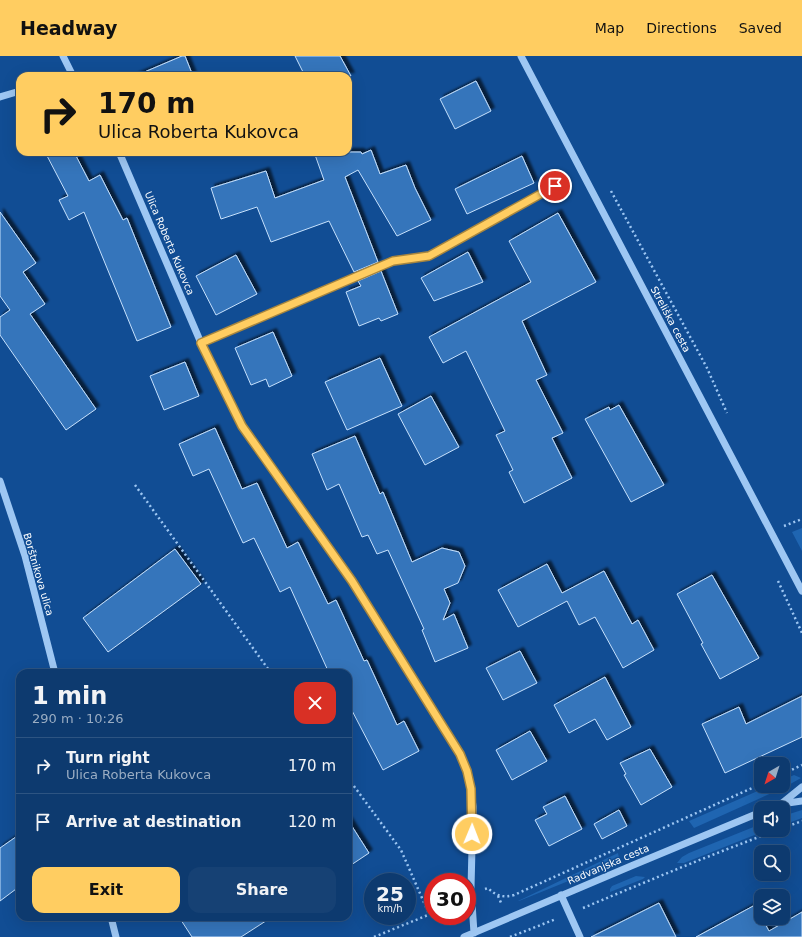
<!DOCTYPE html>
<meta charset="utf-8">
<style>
body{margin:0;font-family:"DejaVu Sans",sans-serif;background:#164174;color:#f1f3f6;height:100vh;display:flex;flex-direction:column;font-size:15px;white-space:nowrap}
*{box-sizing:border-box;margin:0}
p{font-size:13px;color:#9aadc3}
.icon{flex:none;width:22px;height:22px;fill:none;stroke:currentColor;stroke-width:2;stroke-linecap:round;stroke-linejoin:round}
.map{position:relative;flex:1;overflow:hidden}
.drawer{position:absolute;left:16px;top:613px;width:336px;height:252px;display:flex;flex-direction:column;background:#0d3a6f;border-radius:12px;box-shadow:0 4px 16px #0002,0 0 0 1px #2d5482}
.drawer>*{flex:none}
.hud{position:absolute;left:16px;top:16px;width:336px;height:84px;border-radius:12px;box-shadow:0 4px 16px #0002,0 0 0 1px #2d5482;background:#ffcd61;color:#111;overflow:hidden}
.needle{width:26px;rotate:219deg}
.tools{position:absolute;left:754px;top:701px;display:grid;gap:8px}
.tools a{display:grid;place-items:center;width:36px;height:36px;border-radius:8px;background:#0d3a6f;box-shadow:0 4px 16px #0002,0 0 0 1px #2d5482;font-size:20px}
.speed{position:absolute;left:364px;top:817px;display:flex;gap:8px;font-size:20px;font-weight:700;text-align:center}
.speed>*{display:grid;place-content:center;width:52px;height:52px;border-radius:50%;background:#0d3a6f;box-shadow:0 4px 16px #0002,0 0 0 1px #2d5482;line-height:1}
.speed small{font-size:10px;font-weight:400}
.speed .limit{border:6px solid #d22;background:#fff;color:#111}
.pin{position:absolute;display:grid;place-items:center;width:34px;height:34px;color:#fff;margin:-17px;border:2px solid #fff;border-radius:50%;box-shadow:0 1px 4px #0007}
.me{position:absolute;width:44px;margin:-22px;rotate:1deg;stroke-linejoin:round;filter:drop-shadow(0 0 3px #0008)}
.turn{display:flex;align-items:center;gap:14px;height:84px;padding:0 16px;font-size:18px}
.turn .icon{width:52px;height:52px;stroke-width:2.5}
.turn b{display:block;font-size:28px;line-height:34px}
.round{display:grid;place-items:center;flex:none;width:42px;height:42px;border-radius:12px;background:#164174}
.overview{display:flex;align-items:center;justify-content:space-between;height:68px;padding:0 16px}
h1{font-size:24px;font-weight:600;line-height:30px}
.primary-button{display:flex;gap:8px;margin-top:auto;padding:8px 16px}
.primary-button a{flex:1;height:46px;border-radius:12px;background:#ffcd61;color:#111;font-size:16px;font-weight:600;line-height:46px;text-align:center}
.primary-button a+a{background:#164174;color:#f1f3f6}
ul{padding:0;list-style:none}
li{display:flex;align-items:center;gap:12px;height:56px;padding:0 16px;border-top:1px solid #2d5482}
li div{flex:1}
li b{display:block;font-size:15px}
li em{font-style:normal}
header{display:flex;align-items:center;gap:24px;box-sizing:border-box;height:56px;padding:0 20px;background:#ffcd61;color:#111}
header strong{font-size:19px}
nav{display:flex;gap:22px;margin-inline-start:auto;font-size:14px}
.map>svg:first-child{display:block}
.green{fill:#1f65b1}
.building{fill:#3474bb;stroke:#c6e1fd;filter:url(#shadow)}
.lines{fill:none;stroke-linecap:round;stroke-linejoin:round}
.path{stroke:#9ec7f3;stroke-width:2.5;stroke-dasharray:2 3;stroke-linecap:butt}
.minor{stroke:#9ec7f3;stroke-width:7}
.route-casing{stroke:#a6853f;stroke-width:10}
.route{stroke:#ffcd61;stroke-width:7}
.labels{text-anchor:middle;stroke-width:3;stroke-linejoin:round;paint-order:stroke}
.street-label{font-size:10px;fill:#fff;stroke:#114d94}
</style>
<header>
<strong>Headway</strong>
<nav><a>Map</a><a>Directions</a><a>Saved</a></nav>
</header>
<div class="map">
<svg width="802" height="881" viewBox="0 0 802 881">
<defs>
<filter id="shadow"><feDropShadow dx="3.5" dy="-3.5" stdDeviation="1" flood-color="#0009"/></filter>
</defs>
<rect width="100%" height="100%" fill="#114d94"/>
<!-- green -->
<path class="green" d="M 802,472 L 802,495 L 792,476 Z
M 794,719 L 801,722 L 785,731 L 694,772 L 689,765 L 769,730 L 783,730 L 783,724 Z
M 802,754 L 802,762 L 783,769 L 783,760 Z
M 761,768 L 761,774 L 767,774 L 684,807 L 677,807 L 682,801 L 689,797 Z
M 618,797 L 619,802 L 613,807 L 519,845 L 518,845 Z
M 636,820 L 645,821 L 643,823 L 610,836 L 610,833 L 612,830 Z"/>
<!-- building -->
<path class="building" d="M 182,0 L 185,0 L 193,20 L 135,20 Z
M 295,0 L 340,0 L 351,20 L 305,20 Z
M 476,25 L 491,55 L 455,73 L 440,43 Z
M 371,94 L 380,118 L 406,109 L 415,132 L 431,164 L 397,180 L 358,114 L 345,121 L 378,206 L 354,216 L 329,165 L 271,186 L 257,151 L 221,163 L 211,132 L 266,115 L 275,142 L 324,124 L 314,96 L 361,96 L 362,98 Z
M 45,96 L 74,96 L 89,125 L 100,119 L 123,164 L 127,162 L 171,271 L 137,285 L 84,156 L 69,164 L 59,144 L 68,140 Z
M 522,100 L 534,127 L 467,158 L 455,133 Z
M 0,156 L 36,207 L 23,216 L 45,248 L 30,258 L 96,353 L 66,374 L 0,279 L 0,261 L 10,254 L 0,240 Z
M 558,157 L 596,226 L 522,265 L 547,319 L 536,324 L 563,377 L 552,382 L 572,422 L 524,447 L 509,416 L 513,414 L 496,379 L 505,375 L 466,295 L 443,307 L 429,281 L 531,226 L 509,185 Z
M 468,196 L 483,226 L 434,245 L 421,222 Z
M 236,199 L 257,238 L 216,259 L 196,220 Z
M 381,215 L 398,258 L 381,265 L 379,262 L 359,270 L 346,236 L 361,230 L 358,225 Z
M 273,276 L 292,320 L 269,331 L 266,323 L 251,329 L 235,292 Z
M 380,302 L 402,350 L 347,374 L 325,326 Z
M 185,306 L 199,340 L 164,354 L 150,320 Z
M 431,340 L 459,391 L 425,409 L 398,358 Z
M 619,349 L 664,429 L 631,446 L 585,363 L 609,351 L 610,354 Z
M 215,372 L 242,433 L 257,427 L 287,492 L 298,486 L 328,548 L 336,544 L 364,605 L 367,604 L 397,669 L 404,665 L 419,695 L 383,714 L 348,647 L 348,617 L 329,617 L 290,531 L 280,536 L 254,482 L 243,487 L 209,413 L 193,420 L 179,388 Z
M 355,380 L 380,438 L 383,436 L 412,506 L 442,492 L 459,496 L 465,510 L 458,527 L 444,533 L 450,547 L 443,564 L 454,558 L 468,592 L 435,606 L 422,574 L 424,573 L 388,494 L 377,498 L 368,479 L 362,481 L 339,428 L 327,434 L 312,398 Z
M 175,493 L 201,528 L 108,596 L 83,562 Z
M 547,508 L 562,537 L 604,515 L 632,568 L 638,564 L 654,594 L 623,612 L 595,561 L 579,569 L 567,545 L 518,571 L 498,534 Z
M 712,519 L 759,602 L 720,623 L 701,588 L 703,587 L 677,538 Z
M 520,595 L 537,627 L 503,644 L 486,612 Z
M 605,621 L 631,671 L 607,684 L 595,663 L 569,677 L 554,649 Z
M 802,640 L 802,681 L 725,717 L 702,668 L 739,651 L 746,668 Z
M 530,675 L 547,705 L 512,724 L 496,694 Z
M 650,693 L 672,731 L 641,749 L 624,719 L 626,718 L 620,707 Z
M 565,740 L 582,773 L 549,790 L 535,764 L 547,758 L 543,751 Z
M 619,754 L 627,770 L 602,783 L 594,768 Z
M 348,764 L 369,797 L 348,811 Z
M 20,778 L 20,830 L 0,845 L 0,792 Z
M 659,847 L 676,881 L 591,881 Z
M 755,849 L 769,875 L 802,856 L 802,881 L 696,881 Z
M 179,861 L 272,861 L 241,881 L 192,881 Z"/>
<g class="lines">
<!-- path -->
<path class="path" d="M 611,135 L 707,312 L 727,357
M 135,429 L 271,617
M 784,470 L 802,463
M 778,525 L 802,577
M 783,718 L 802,709
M 348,722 L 401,794 L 429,858
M 783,772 L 802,765
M 485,833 L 488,832 C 496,840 503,842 514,839 L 761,728
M 498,840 L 502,849
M 583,852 C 648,825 712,798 778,774
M 374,881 L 433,857
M 510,881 L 556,863"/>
<!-- minor -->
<path class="minor" d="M 63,0 L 73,20
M 521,0 L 802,535
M 0,41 L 20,35
M 119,96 L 201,287 L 242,370 L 351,525 L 460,697 L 467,715 L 471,733 L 473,751 L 471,832 L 474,877
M 201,287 L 393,205 L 429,200 L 555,130
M 0,425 L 25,500 L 55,617
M 781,748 L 802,731
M 772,752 L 781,748 L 802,745
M 561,839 L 580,881
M 111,861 L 116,881
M 464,881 L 631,810 L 761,756"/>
</g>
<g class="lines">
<!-- route casing -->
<g class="route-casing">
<path id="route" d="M 472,778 L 471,733 L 467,715 L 460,698 L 352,525 L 242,370 L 201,287 L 393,205 L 429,200 L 555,130"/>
</g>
<!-- route -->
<use href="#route" class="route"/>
</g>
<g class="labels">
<!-- street labels -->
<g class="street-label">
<text transform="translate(170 187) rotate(67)" y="4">Ulica Roberta Kukovca</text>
<text transform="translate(671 263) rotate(62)" y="4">Streliška cesta</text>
<text transform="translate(39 518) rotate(74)" y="4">Borštnikova ulica</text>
<text transform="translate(608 808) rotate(-23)" y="4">Radvanjska cesta</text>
</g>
</g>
</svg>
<div class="tools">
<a><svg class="needle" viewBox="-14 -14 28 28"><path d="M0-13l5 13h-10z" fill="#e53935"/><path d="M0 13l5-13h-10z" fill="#9aadc3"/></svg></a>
<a><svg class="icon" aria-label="sound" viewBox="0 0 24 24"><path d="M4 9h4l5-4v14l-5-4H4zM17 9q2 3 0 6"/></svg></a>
<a><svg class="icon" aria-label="search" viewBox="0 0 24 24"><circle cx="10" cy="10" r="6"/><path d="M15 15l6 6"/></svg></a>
<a><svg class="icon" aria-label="layers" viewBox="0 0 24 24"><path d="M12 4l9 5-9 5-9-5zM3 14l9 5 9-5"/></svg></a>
</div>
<div class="speed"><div>25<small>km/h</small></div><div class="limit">30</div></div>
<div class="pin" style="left:555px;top:130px;background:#d93025"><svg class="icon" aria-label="arrive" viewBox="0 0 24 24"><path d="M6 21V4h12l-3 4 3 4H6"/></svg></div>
<svg class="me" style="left:472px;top:778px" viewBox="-20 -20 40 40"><circle r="17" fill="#ffcd61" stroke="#fff" stroke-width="3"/><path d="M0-11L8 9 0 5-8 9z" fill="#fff"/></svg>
<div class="hud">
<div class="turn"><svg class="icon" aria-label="right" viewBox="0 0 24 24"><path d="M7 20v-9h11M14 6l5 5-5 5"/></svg><div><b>170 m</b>Ulica Roberta Kukovca</div></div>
</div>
<section class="drawer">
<div class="overview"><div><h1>1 min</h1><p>290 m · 10:26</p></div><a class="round" style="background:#d93025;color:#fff"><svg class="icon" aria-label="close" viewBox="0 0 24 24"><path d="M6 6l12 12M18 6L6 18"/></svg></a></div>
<ul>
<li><svg class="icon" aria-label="right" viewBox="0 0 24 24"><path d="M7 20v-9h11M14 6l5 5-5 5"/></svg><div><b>Turn right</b><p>Ulica Roberta Kukovca</p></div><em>170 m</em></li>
<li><svg class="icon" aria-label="arrive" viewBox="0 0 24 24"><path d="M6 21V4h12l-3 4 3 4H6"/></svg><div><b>Arrive at destination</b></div><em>120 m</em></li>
</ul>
<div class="primary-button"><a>Exit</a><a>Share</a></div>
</section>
</div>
